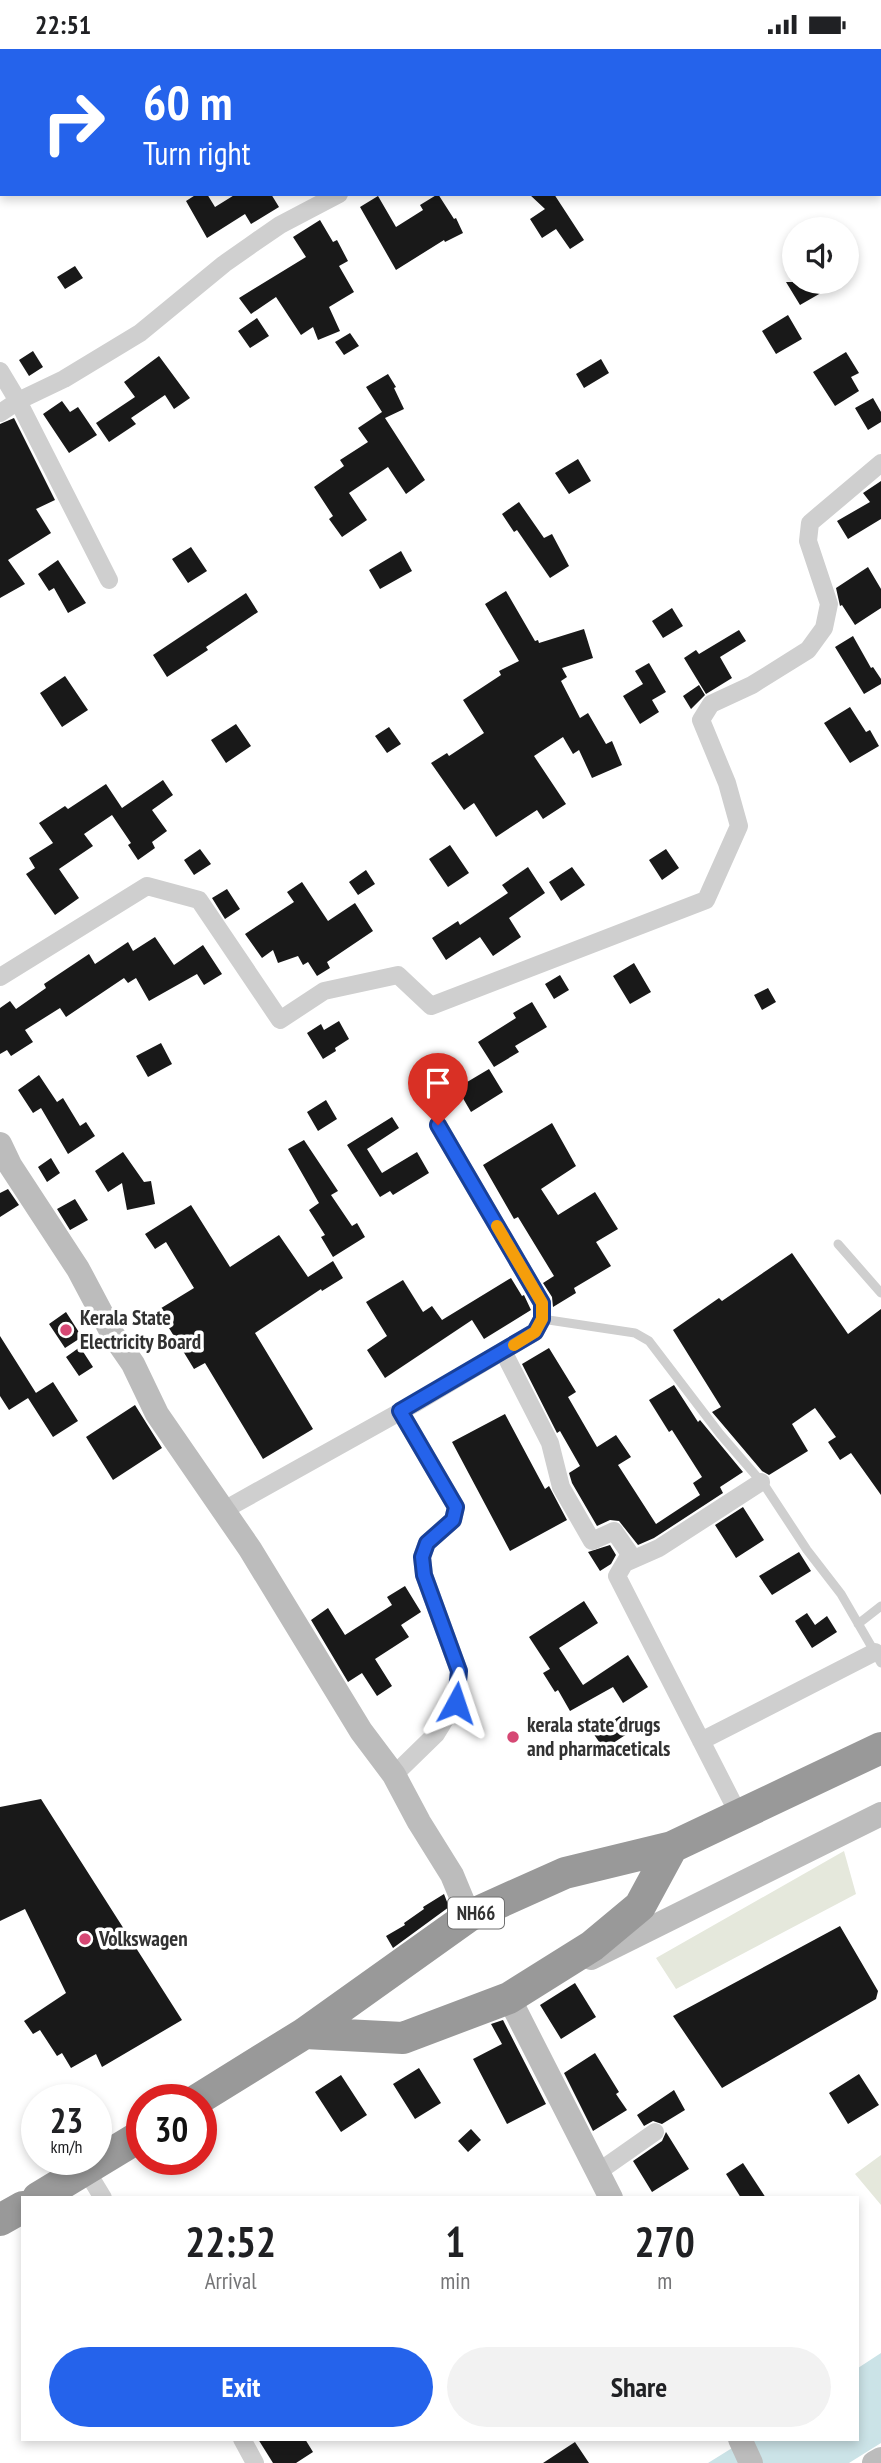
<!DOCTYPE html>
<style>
body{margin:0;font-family:"PT Sans Narrow",sans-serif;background:#f2f2f2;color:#202124;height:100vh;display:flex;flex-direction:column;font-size:26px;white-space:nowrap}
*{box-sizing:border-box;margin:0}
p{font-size:23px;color:#757577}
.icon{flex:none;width:38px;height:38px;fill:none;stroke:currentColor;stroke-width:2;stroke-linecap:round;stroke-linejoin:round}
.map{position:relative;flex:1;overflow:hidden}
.panel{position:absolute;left:21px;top:2147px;width:838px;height:245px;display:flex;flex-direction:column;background:#fff;border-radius:0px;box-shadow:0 4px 10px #0003}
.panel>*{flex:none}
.banner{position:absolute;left:0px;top:0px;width:882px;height:147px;box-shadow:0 4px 10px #0003;background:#2563eb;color:#fff;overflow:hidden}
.fabs{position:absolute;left:782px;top:168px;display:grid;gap:14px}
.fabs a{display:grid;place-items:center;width:77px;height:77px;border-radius:50%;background:#fff;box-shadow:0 4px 10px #0003;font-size:35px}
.speed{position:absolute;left:21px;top:2035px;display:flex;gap:14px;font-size:35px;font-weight:700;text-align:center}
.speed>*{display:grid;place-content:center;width:91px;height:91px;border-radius:50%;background:#fff;box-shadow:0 4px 10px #0003;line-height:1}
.speed small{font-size:18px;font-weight:400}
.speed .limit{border:10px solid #d22;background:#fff;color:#111}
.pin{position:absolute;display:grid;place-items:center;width:60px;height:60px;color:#fff;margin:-72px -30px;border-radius:50% 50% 50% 0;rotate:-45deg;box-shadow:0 0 7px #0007}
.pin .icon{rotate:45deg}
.me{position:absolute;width:77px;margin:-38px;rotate:5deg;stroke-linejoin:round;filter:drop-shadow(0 0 5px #0008)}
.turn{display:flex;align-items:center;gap:24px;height:147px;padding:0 28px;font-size:32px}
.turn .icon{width:91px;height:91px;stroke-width:2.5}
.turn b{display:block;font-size:49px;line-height:60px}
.eta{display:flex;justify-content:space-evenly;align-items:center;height:119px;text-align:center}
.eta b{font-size:42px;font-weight:600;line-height:49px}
.action{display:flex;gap:14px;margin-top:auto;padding:14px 28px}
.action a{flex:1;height:80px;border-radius:42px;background:#2563eb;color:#fff;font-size:28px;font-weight:600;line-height:80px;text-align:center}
.action a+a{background:#f2f2f2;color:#202124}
.status{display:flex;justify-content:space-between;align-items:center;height:49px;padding:0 35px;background:#fff;direction:ltr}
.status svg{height:19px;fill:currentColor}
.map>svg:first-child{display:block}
.green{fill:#e5e8dc}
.water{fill:#cbe3e7}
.building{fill:#191919}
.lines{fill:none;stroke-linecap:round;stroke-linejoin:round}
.lane{stroke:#cfcfcf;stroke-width:9}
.street{stroke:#cfcfcf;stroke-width:18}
.secondary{stroke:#bcbcbc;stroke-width:24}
.highway{stroke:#999;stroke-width:32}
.route-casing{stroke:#184099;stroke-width:18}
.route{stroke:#2563eb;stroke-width:12}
.slow{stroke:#f59e0b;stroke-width:12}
.poi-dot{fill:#d64874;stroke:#fff;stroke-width:2.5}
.labels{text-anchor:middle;stroke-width:7;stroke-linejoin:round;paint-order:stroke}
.shield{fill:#fff;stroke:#707070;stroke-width:2}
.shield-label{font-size:19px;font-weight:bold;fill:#323232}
.poi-label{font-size:21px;font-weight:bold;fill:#323232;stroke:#fff;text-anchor:start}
</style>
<div class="status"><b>22:51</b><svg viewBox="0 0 49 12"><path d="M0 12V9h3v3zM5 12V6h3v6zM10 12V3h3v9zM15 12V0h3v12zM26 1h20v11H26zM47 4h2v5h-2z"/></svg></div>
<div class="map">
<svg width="881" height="2414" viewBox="0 0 881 2414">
<rect width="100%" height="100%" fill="#fff"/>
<!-- green -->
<path class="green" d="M 844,1802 L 856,1845 L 676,1940 L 656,1909 Z
M 881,2106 L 881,2156 L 855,2125 Z"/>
<!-- water -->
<path class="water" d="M 881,2304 L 881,2394 L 849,2414 L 708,2414 L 745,2391 L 858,2390 L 858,2319 Z"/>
<!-- building -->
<path class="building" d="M 197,145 L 207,145 L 215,158 L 236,145 L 271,145 L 279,158 L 251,175 L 245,165 L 207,189 L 186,152 Z
M 438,145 L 454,170 L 456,169 L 463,184 L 445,193 L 444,191 L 396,221 L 360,158 L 378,147 L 396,178 L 423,161 L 420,156 Z
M 529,145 L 554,145 L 584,191 L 570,200 L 556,180 L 542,189 L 530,170 L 545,160 Z
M 320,171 L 333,193 L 337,191 L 348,212 L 339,217 L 354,243 L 329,258 L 340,282 L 318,291 L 313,278 L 301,286 L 276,248 L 251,265 L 239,249 L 306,208 L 293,188 Z
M 75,217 L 83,229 L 65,240 L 57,228 Z
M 786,233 L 840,233 L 800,256 Z
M 788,266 L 802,290 L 776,305 L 762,282 Z
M 257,269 L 269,287 L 250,299 L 238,282 Z
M 350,284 L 359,297 L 344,306 L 335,293 Z
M 33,302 L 43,318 L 29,327 L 19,311 Z
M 846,303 L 859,324 L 851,328 L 859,342 L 835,357 L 813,323 Z
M 159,307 L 190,349 L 174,360 L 165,346 L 131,369 L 136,375 L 109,393 L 96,374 L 135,348 L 124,333 Z
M 601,310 L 609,324 L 584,339 L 576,325 Z
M 388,325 L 396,338 L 394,339 L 404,360 L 385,369 L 425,431 L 406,445 L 388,418 L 349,444 L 367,471 L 342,488 L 329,470 L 333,467 L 314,438 L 344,417 L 340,411 L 368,393 L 358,379 L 382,363 L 366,338 Z
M 873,349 L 881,363 L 881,373 L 868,381 L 855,359 Z
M 62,352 L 70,363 L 78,358 L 97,386 L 69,404 L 43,365 Z
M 14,369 L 55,451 L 36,460 L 51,484 L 8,511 L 25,535 L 0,549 L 0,375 Z
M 578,410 L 591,432 L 569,445 L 555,424 Z
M 881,432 L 881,470 L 848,490 L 837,472 L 870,453 L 863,444 Z
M 519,453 L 544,489 L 552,485 L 569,517 L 550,529 L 517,481 L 514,483 L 502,465 Z
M 191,498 L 207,522 L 188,534 L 172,510 Z
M 401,502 L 412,522 L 380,540 L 369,521 Z
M 58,511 L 86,554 L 68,564 L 54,539 L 49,542 L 38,525 Z
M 868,518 L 881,540 L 881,559 L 855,576 L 842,556 L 840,557 L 836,539 Z
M 506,542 L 535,592 L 538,591 L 539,594 L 584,580 L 593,609 L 562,619 L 567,628 L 561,632 L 580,669 L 588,664 L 606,695 L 612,692 L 622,716 L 592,729 L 579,701 L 573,705 L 563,688 L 534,707 L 566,755 L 543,770 L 537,761 L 496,788 L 474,754 L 464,761 L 431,714 L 447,704 L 449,707 L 484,684 L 463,651 L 501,626 L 499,622 L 519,612 L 485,555 Z
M 246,544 L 258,563 L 206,598 L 208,601 L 167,628 L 153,606 Z
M 672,559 L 683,577 L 663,589 L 652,572 Z
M 739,581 L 746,592 L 720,608 L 732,629 L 706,645 L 684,609 L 696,601 L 699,605 Z
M 853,587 L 871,619 L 873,618 L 881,630 L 881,635 L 864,645 L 835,598 Z
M 649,614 L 666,643 L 652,651 L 659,663 L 640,675 L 623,647 L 643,635 L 635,622 Z
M 65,627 L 88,661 L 62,678 L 40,644 Z
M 699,636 L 705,646 L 691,660 L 683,647 Z
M 850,658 L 866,683 L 870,681 L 879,697 L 850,714 L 824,674 Z
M 236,675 L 251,697 L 226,714 L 211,691 Z
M 389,678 L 401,695 L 387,704 L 375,687 Z
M 163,731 L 173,746 L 152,761 L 167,782 L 152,793 L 155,799 L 138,811 L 128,796 L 131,794 L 112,766 L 84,785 L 93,797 L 59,820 L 79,849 L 55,866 L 26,825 L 35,819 L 29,809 L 53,794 L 39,774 L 65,757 L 68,760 L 106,735 L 122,759 Z
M 450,796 L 469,824 L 448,838 L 429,810 Z
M 200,800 L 211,815 L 194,826 L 184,811 Z
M 666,800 L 679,819 L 662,831 L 649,811 Z
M 528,818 L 545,844 L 509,869 L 521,888 L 493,907 L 480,888 L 446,911 L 432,889 L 458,872 L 460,876 L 508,844 L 502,836 Z
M 572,818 L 585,836 L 561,852 L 549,833 Z
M 366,821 L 375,835 L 358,846 L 349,833 Z
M 302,833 L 328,872 L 355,854 L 373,882 L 327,913 L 330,919 L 317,927 L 308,913 L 303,916 L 298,907 L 278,914 L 273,901 L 262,909 L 245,885 L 294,853 L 287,843 Z
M 227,840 L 240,860 L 225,870 L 212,849 Z
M 155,888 L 174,916 L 203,896 L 222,925 L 204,936 L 197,925 L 149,952 L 136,929 L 128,934 L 124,929 L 66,968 L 60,959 L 25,981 L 33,993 L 11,1007 L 7,1001 L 0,1005 L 0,959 L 10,952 L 16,960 L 46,939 L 44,935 L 89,905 L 95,915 L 128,893 L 133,902 Z
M 634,914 L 651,943 L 630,955 L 613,927 Z
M 560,926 L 569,941 L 554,950 L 545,935 Z
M 768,939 L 776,953 L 762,961 L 754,946 Z
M 532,953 L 547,978 L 515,997 L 519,1003 L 494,1018 L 478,993 L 516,969 L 513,964 Z
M 339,972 L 349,990 L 335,999 L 336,1002 L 323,1010 L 307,984 L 321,975 L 324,981 Z
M 161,994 L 172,1015 L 148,1028 L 136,1007 Z
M 489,1020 L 503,1043 L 471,1063 L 457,1039 Z
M 39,1026 L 57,1053 L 63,1049 L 80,1077 L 86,1073 L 95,1087 L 68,1105 L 41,1059 L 33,1064 L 18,1041 Z
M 326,1051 L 337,1070 L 318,1082 L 307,1063 Z
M 392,1068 L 399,1079 L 367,1100 L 382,1124 L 417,1103 L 429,1124 L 393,1146 L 390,1142 L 380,1148 L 347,1096 Z
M 552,1074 L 576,1117 L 541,1140 L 558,1166 L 595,1143 L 618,1180 L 596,1193 L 611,1217 L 574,1239 L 576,1244 L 553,1258 L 552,1248 L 543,1234 L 554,1227 L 518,1168 L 514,1170 L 483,1116 Z
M 304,1091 L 338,1142 L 331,1146 L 352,1177 L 357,1174 L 365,1188 L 333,1208 L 321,1188 L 325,1186 L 309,1161 L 319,1154 L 288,1100 Z
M 123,1103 L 144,1133 L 151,1132 L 155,1155 L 127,1161 L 122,1134 L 108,1143 L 95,1122 Z
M 51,1109 L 60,1124 L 47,1133 L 38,1118 Z
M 8,1140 L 19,1156 L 0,1168 L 0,1144 Z
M 75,1150 L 88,1171 L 70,1181 L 57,1160 Z
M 191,1156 L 230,1218 L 279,1186 L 308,1228 L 333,1212 L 343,1229 L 322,1242 L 321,1240 L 255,1284 L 313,1380 L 263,1410 L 205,1314 L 194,1320 L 158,1261 L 194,1239 L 166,1193 L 155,1200 L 145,1185 Z
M 792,1204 L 848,1285 L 881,1260 L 881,1446 L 851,1404 L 840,1411 L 828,1393 L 836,1388 L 815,1359 L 792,1375 L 808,1402 L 769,1426 L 762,1422 L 712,1363 L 721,1358 L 673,1281 L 719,1249 L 722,1252 Z
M 511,1229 L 522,1247 L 524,1246 L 531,1261 L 484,1290 L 472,1271 L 385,1329 L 367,1301 L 387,1287 L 366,1253 L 403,1231 L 423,1263 L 432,1257 L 442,1271 Z
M 66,1263 L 82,1288 L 65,1299 L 49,1275 Z
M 0,1287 L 36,1344 L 9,1361 L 0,1347 Z
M 80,1298 L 93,1318 L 79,1327 L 66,1308 Z
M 549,1299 L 576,1343 L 568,1348 L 597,1398 L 616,1386 L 631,1408 L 618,1416 L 656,1475 L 700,1446 L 693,1434 L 702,1428 L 672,1381 L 669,1383 L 649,1351 L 674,1336 L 698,1373 L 700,1371 L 743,1423 L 720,1438 L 723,1444 L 654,1489 L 638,1496 L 619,1472 L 610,1471 L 597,1477 L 572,1434 L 569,1424 L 580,1417 L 560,1382 L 557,1384 L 522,1315 Z
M 53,1333 L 78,1372 L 53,1388 L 28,1349 Z
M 135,1356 L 162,1399 L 113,1431 L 86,1388 Z
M 505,1365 L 545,1440 L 549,1437 L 567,1471 L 510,1502 L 452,1393 Z
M 743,1458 L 764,1491 L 736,1509 L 715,1476 Z
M 610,1496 L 616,1506 L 611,1515 L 600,1522 L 588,1503 Z
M 799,1503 L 811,1522 L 772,1546 L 759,1527 Z
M 405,1537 L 421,1563 L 401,1576 L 409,1588 L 375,1610 L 392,1637 L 377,1647 L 362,1624 L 348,1633 L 311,1571 L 328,1559 L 345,1586 L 392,1556 L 387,1548 Z
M 584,1552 L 598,1574 L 559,1599 L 583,1636 L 628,1606 L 648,1638 L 623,1654 L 613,1638 L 570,1662 L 558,1641 L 555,1643 L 543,1624 L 550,1620 L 529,1588 Z
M 807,1564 L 815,1576 L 827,1567 L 837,1583 L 812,1599 L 795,1572 Z
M 620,1667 L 630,1683 L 604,1700 L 593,1684 Z
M 41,1750 L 182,1971 L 102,2018 L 96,2005 L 71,2019 L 62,2004 L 57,2007 L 40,1981 L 33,1985 L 24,1972 L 66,1944 L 25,1860 L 0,1872 L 0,1758 Z
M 444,1845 L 449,1858 L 393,1899 L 386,1887 L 405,1876 L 404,1874 L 424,1860 L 423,1858 Z
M 840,1877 L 878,1942 L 876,1950 L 722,2039 L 673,1967 Z
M 575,1934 L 596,1968 L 561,1990 L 540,1956 Z
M 503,1971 L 546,2055 L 507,2075 L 473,2010 L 502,1995 L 491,1975 Z
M 595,2004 L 619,2043 L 616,2045 L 627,2061 L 593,2082 L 564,2024 Z
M 419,2019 L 441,2054 L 415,2070 L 393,2035 Z
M 859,2025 L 879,2056 L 848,2075 L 829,2044 Z
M 341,2026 L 367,2066 L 341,2083 L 315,2043 Z
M 674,2041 L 685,2061 L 662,2075 L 653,2072 L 644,2077 L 637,2066 Z
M 471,2080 L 481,2091 L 468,2103 L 458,2092 Z
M 666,2083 L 689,2120 L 652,2143 L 633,2112 L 662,2092 Z
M 743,2114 L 766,2149 L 741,2149 L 726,2125 Z
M 258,2390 L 305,2390 L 313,2403 L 296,2414 L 273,2414 Z
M 575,2393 L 589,2414 L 543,2414 Z"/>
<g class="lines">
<!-- lane -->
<path class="lane" d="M 838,1195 L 881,1244
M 542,1270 L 635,1284 L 649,1292 L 720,1385 L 765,1437 L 807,1501 L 841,1545 L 881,1614
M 858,1575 L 881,1557"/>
<!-- street -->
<path class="street" d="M 595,2 L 597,0
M 0,322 L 18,352 L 109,531
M 0,364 L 18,352 L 64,330 L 140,284 L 224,215 L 251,196 L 280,176 L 339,145
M 0,928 L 147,837 L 199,851 L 280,971 L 324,942 L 398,926 L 431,957 L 706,851 L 739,777 L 727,734 L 701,671 L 711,655 L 752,636 L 808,601 L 824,579 L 829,555 L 808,492 L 810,474 L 881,414
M 503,1302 L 550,1394 L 561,1438 L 592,1492 L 614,1482 L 630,1505 L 617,1527 L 739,1766
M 224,1461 L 414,1355 L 535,1283 L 542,1270 L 542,1254 L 438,1076
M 625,1514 L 659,1499 L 761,1433
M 701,1692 L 875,1603
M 394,1726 L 436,1685 L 455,1654 L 459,1622 L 424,1526 L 422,1508 L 427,1494 L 453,1471 L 456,1458 L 400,1362
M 86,2121 L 103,2149
M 598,2123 L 655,2083
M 242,2390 L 255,2414"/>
<!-- secondary -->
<path class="secondary" d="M 0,1095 L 10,1116 L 78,1220 L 113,1286 L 133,1315 L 157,1365 L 250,1500 L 361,1682 L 394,1726 L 419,1773 L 452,1826 L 469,1867
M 591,1909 L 881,1765
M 524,1942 L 509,1949 L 611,2149
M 740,2390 L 751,2414
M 874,2414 L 881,2410"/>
<!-- highway -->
<path class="highway" d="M 305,1984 L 403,1989 L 509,1949 L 592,1897 L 640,1857 L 672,1798
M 197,2051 L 305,1984 L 469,1867 L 565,1824 L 672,1798 L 881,1699
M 38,2149 L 142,2086
M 0,2171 L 23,2158"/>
</g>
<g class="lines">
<!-- route casing -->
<g class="route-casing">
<path id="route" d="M 438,1076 L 542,1254 L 542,1270 L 535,1283 L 400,1362 L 456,1458 L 453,1471 L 427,1494 L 422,1508 L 424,1526 L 459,1622 L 456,1654"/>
</g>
<!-- route -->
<use href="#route" class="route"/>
<!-- slow -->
<path class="slow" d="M 497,1177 L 542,1254 L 542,1270 L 535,1283 L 514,1296"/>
</g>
<!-- markers -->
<g class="poi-dot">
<circle cx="66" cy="1281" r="7"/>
<circle cx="513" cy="1688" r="7"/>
<circle cx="85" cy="1890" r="7"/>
</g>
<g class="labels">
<!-- shield labels -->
<rect class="shield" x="448" y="1848.5" width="56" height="31" rx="5"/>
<g class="shield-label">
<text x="476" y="1871">NH66</text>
</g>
<!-- poi labels -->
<g class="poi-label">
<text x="80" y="1276">Kerala State<tspan x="80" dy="24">Electricity Board</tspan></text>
<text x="527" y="1683">kerala state drugs<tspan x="527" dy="24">and pharmaceticals</tspan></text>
<text x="99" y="1897">Volkswagen</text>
</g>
</g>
</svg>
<div class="fabs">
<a><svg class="icon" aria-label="sound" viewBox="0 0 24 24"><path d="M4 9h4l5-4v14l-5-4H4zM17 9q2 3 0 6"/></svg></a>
</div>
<div class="speed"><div>23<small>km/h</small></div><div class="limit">30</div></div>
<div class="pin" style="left:438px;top:1076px;background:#d93025"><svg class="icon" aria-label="arrive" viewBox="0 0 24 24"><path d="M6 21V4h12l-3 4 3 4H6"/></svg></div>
<svg class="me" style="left:456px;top:1654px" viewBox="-20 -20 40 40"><path d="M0-17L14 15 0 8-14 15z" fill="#2563eb" stroke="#fff" stroke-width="4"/></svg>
<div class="banner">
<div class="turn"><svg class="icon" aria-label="right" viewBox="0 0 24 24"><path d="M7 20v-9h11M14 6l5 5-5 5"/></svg><div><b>60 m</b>Turn right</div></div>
</div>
<section class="panel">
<div class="eta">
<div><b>22:52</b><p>Arrival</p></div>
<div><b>1</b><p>min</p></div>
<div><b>270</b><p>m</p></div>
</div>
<div class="action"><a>Exit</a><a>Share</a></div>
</section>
</div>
